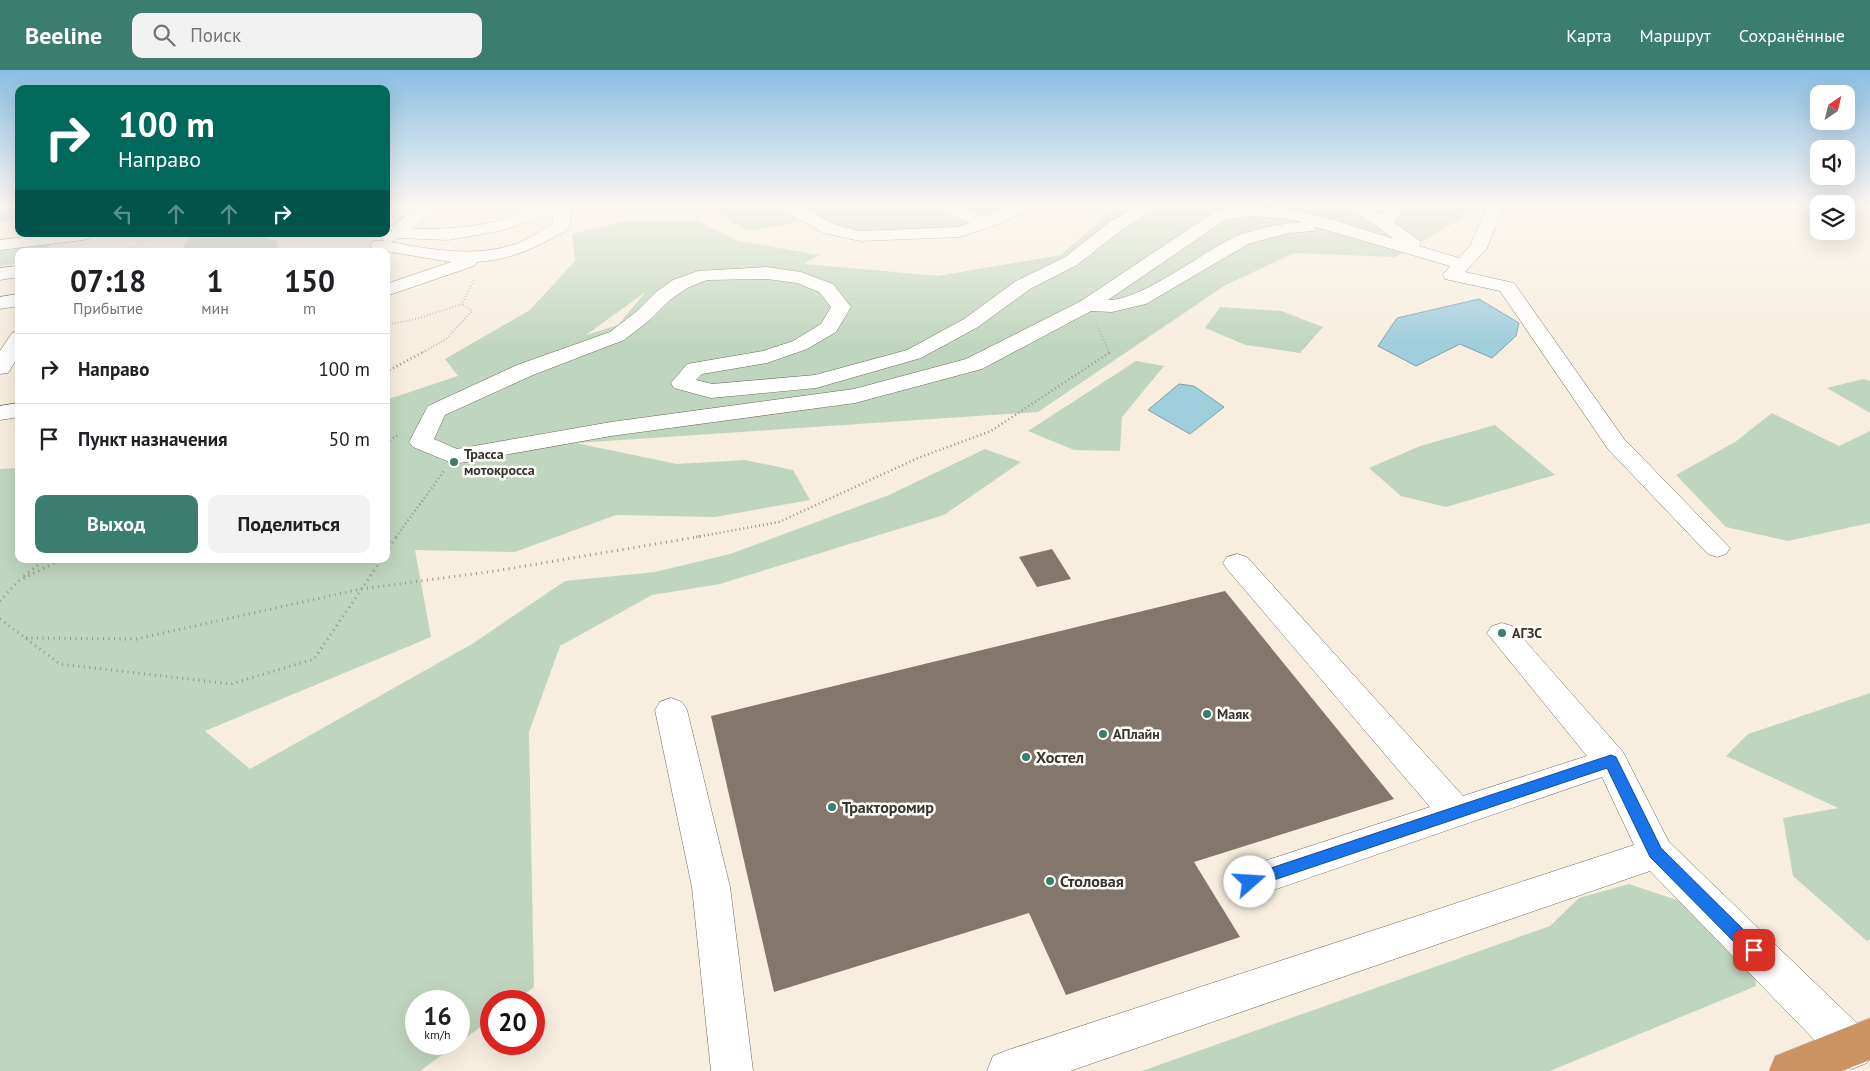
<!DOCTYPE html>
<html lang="ru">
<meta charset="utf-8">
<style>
body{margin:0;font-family:"PT Sans",sans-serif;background:#f2f2f2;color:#202124;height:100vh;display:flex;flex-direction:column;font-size:19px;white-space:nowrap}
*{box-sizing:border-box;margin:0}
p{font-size:16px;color:#757577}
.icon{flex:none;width:28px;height:28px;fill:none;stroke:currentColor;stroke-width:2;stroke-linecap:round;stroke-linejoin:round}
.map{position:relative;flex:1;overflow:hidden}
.panel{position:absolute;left:15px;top:178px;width:375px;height:315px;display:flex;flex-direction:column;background:#fff;border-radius:10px;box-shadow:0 5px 20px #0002}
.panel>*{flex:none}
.guide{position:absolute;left:15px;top:15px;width:375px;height:152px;border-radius:10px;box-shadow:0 5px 20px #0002;background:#00695c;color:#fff;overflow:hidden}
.needle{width:32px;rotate:35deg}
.buttons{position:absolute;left:1810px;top:15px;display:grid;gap:10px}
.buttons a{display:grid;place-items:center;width:45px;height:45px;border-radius:10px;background:#fff;box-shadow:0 5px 20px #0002;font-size:25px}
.speed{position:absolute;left:405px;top:920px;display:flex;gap:10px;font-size:25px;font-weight:700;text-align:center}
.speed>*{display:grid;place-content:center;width:65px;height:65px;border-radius:50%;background:#fff;box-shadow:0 5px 20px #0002;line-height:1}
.speed small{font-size:12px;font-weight:400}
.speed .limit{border:8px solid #d22;background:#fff;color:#111}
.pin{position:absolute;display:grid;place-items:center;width:42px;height:42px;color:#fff;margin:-21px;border-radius:10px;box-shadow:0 2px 8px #0006}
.me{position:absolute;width:55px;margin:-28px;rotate:71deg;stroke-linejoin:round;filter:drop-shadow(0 0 4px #0008)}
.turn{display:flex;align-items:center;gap:18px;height:105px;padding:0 20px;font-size:22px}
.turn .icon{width:65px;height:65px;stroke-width:2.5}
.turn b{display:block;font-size:35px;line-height:42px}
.lanes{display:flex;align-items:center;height:48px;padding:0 20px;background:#0003;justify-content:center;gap:25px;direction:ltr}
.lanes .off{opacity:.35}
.eta{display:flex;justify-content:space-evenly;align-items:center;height:85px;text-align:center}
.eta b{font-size:30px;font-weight:700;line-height:35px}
.cta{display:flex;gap:10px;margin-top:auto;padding:10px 20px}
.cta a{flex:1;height:58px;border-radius:10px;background:#3b7d6f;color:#fff;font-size:20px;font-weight:700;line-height:58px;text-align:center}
.cta a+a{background:#f2f2f2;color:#202124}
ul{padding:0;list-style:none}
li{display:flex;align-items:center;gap:15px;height:70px;padding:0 20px;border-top:1px solid #e0e0e0}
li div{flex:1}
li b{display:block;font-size:19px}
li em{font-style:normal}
header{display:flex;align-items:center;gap:30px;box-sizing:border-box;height:70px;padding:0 25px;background:#3b7d6f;color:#fff}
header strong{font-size:24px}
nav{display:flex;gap:28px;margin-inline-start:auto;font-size:18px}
.search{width:350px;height:45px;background:#f2f2f2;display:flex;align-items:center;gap:12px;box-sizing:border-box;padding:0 18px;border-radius:10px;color:#757577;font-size:19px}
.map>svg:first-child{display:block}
.green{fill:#c0d5bf;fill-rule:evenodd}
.water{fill:#9fcedd;stroke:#80a0a8}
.building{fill:#83776d}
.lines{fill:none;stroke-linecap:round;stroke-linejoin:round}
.minor-casing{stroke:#70685c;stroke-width:1}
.highway-casing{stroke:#d3d2d1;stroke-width:1}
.path-far2{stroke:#9a938a;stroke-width:2;stroke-dasharray:0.5 2.5;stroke-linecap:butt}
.path-far1{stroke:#9a938a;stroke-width:2.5;stroke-dasharray:1 3;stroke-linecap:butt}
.path{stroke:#9a938a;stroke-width:3;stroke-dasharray:1 4.5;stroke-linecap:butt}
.minor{fill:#fff;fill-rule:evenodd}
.highway{fill:#cc9362;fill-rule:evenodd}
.route{fill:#1a73e8;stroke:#114b97}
.poi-dot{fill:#3b7d6f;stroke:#fefdfa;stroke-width:2}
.labels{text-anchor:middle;stroke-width:5;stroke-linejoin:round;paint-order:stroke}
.poi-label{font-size:14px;font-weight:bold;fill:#37332e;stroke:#fefdfa;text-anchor:start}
.near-poi-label{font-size:16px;font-weight:bold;fill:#37332e;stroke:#fefdfa;text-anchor:start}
</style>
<header>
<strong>Beeline</strong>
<div class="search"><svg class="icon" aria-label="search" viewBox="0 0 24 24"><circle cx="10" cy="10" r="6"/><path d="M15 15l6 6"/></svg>Поиск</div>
<nav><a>Карта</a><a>Маршрут</a><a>Сохранённые</a></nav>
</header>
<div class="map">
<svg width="1870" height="1001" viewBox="0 0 1870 1001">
<rect width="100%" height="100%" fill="#f7eee0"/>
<!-- green -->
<path class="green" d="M 0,135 L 19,135 L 19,150 L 0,152 Z
M 703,135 L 927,135 L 971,154 L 942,161 L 854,162 L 819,148 L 748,161 Z
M 950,135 L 1011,135 L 978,147 Z
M 1118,135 L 1470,135 L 1461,149 L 1395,187 L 1294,183 L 1224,216 L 1038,342 L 576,373 L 677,394 L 745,390 L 793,400 L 810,430 L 715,447 L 616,445 L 515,482 L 415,480 L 431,567 L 205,661 L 250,699 L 472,574 L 565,511 L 655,502 L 730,484 L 889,425 L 985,379 L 1021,392 L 944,445 L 720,514 L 652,525 L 560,576 L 529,662 L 534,917 L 515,931 L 491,931 L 491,949 L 459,973 L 459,931 L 416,931 L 416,974 L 457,974 L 420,1001 L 0,1001 L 0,399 L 19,398 L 19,489 L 386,489 L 386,330 L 458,306 L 445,289 L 530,240 L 575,191 L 572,164 L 623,151 L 698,151 L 738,171 L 819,185 L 804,194 L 938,206 L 1061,185 ZM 645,223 L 618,255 L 586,265 L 644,223 Z
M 191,164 L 251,164 L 278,171 L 276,181 L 181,181 Z
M 49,174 L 48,181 L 19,181 L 19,193 L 0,196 L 0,180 Z
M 1220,237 L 1281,241 L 1323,257 L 1300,283 L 1246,275 L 1205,258 Z
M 1136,291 L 1164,296 L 1122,347 L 1120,381 L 1074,380 L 1028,361 Z
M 1863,309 L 1870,311 L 1870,343 L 1827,318 Z
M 1772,343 L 1839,376 L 1870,361 L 1870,453 L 1788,471 L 1726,457 L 1676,405 L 1735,372 Z
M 1495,355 L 1555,405 L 1446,437 L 1401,426 L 1369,398 L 1420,376 Z
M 1870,623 L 1870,870 L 1867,871 L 1793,806 L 1783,748 L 1838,738 L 1726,686 L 1748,664 Z
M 1629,814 L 1692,835 L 1755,901 L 1756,916 L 1550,1001 L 1142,1001 L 1550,856 L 1579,828 Z"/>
<!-- water -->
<path class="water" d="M 1479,229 L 1519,253 L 1516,266 L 1492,288 L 1460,274 L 1416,296 L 1378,276 L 1397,248 Z
M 1179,314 L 1194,316 L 1224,337 L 1190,364 L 1148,340 Z"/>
<!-- building -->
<path class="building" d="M 1052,479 L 1071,509 L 1037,517 L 1019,487 Z
M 1225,521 L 1394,729 L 1194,792 L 1240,867 L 1066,925 L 1029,843 L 774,922 L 711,646 Z"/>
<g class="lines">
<!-- minor casing -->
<g class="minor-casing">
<path id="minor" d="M 386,135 L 395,135 L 393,138 L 387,140 Z
M 422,135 L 441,135 L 412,159 C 440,159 463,158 490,153 C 516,147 546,128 572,136 L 569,157 L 566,161 C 534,178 514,189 477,192 L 474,196 L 386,226 L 386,214 L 451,192 L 373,179 L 370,175 L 373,171 L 384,171 L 381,167 L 386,164 L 387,159 ZM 554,143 L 552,154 C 541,160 530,168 518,173 C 477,188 432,180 391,172 L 399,168 L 448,170 L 500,161 Z
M 776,135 L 797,135 L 836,155 L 860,161 L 957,157 L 970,153 L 937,138 L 935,135 L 957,135 L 985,147 L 1013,135 L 1035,135 L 1033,138 L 991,157 L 959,167 L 860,171 L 824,163 L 778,138 Z
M 1139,135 L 1159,135 L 1157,138 L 1123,159 L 1077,195 L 1030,219 L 978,257 L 921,288 L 816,318 L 711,328 L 674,318 L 671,313 L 687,294 L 763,281 L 793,271 L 821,254 L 831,237 L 819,222 L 797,213 L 767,209 L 707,210 L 687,218 L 670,230 L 651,249 L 624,270 L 533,305 L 445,345 L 434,369 L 457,379 L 611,352 L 854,319 L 966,289 L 1081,231 L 1214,142 C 1277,127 1334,151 1394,169 L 1347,135 L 1366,135 L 1382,145 L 1390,135 L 1407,135 L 1394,153 L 1418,169 L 1421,173 L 1419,176 L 1459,188 L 1470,176 L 1488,135 L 1504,135 L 1487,178 L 1465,202 L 1514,213 L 1624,369 L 1730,478 L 1726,484 L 1717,487 L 1708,484 L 1608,379 L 1500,221 L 1445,209 L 1443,205 L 1450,196 L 1316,157 L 1314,161 L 1289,163 L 1248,174 L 1146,234 L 1112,242 L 1091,241 L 982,299 L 855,333 L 611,366 L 454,394 L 413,377 L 409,372 L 428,336 L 517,295 L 610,262 L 637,241 L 656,222 L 673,210 L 698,201 L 767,197 L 801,202 L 833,214 L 851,237 L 836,262 L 807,279 L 767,293 L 702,304 L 696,310 L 712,314 L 815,305 L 907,280 L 964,249 L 1016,211 L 1065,187 L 1111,151 ZM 1251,146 L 1291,149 L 1302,152 C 1284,153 1250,160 1234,167 C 1203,182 1140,231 1108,230 L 1225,150 Z
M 50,164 L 92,165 L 89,169 L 83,170 L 0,180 L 0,170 Z
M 19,196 L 19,207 L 0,210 L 0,198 Z
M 19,224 L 19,236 L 0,239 L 0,227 Z
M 19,261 L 19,285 L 8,303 L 0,304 L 0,281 L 12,263 Z
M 19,333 L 19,347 L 0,350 L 0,336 Z
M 1237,484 L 1247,487 L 1463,726 L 1587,686 L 1487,563 L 1492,556 L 1502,553 L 1512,556 L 1623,682 L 1669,772 L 1867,963 C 1870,973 1870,983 1867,993 L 1852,999 L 1837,993 L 1650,801 L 1070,1001 L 987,1001 L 993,986 L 1008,980 L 1634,775 L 1602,707 L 1250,828 L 1237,824 L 1232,812 L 1237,800 L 1430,737 L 1227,499 L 1223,493 L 1227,487 Z
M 671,628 L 682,632 L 687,640 L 730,817 L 753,1001 L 711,1001 L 692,817 L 655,640 L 660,632 Z"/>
</g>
<!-- highway casing -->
<g class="highway-casing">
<path id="highway" d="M 1870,948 L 1870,990 L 1842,1001 L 1769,1001 L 1775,986 Z"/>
</g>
<!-- path-far2 -->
<path class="path-far2" d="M 123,181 L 161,164
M 1096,253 L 1109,282
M 386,255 L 416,249 L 462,234 L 475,208
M 423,282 L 445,270 L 472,241 L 462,234"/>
<!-- path-far1 -->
<path class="path-far1" d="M 386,302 L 425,281
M 386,372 L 400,364
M 396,467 L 444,401
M 696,467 L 779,452 L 918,388 L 991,361 L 1109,283 L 1108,281"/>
<!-- path -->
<path class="path" d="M 386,482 L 397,466
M 24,506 L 46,489
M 0,531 L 18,511 L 63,489
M 0,549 L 60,594 L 231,614 L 314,589 L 382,489
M 26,568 L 136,569 L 361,519 L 495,501 L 703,466"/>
<!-- minor -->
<use href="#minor" class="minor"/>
<!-- highway -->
<use href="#highway" class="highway"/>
</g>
<!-- sky -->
<linearGradient id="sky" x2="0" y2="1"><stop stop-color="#8bbee4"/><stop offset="0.49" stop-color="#fbf7f1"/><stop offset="1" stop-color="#fbf7f1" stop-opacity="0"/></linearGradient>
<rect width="1870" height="275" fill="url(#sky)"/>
<!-- route -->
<path class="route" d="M 1611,685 L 1616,687 L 1661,778 L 1759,875 L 1762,880 L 1759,886 L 1754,888 L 1748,886 L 1650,787 L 1607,698 L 1250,818 L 1244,817 L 1242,812 L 1244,807 L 1250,805 Z"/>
<!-- markers -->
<g class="poi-dot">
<circle cx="454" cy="392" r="5"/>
<circle cx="1502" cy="563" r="5"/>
<circle cx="1207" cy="644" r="5"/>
<circle cx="1103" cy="664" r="5"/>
<circle cx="1026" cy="687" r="5"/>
<circle cx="832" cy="737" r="5"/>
<circle cx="1050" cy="811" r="5"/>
</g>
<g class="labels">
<!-- poi labels -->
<g class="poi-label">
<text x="464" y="389">Трасса<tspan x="464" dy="16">мотокросса</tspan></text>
<text x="1512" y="568">АГЗС</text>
<text x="1217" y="649">Маяк</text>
<text x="1113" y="669">АПлайн</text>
</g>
<!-- near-poi labels -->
<g class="near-poi-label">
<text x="1036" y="693">Хостел</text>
<text x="842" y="743">Тракторомир</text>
<text x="1060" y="817">Столовая</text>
</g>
</g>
</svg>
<div class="buttons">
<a><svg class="needle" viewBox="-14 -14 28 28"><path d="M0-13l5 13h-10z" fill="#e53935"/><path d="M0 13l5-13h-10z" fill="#757577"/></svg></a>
<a><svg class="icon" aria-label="sound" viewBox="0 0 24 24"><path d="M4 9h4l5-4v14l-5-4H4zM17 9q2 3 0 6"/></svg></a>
<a><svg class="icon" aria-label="layers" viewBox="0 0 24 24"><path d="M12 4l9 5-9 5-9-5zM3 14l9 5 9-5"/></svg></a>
</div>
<div class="speed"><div>16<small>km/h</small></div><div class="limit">20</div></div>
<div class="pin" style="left:1754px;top:880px;background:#d93025"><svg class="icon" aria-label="arrive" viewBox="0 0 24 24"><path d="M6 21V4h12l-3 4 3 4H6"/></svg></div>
<svg class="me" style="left:1250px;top:812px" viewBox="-20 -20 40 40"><circle r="19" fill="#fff"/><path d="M0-13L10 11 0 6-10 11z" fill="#1a73e8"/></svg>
<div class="guide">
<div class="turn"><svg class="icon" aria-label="right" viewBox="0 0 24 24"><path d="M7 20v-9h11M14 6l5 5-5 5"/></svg><div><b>100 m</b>Направо</div></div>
<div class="lanes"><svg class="icon off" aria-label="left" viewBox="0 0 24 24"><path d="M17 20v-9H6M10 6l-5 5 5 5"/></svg><svg class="icon off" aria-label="ahead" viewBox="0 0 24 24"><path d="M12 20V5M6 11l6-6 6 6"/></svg><svg class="icon off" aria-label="ahead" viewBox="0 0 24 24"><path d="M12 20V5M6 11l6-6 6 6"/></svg><svg class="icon" aria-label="right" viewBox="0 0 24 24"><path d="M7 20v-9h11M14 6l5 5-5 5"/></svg></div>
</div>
<section class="panel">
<div class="eta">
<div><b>07:18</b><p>Прибытие</p></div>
<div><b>1</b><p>мин</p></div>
<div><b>150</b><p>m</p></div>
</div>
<ul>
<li><svg class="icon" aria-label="right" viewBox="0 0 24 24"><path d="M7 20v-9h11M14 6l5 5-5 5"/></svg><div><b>Направо</b></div><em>100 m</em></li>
<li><svg class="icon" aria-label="arrive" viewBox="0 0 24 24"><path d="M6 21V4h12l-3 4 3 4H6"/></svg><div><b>Пункт назначения</b></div><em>50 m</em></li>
</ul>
<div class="cta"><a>Выход</a><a>Поделиться</a></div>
</section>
</div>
